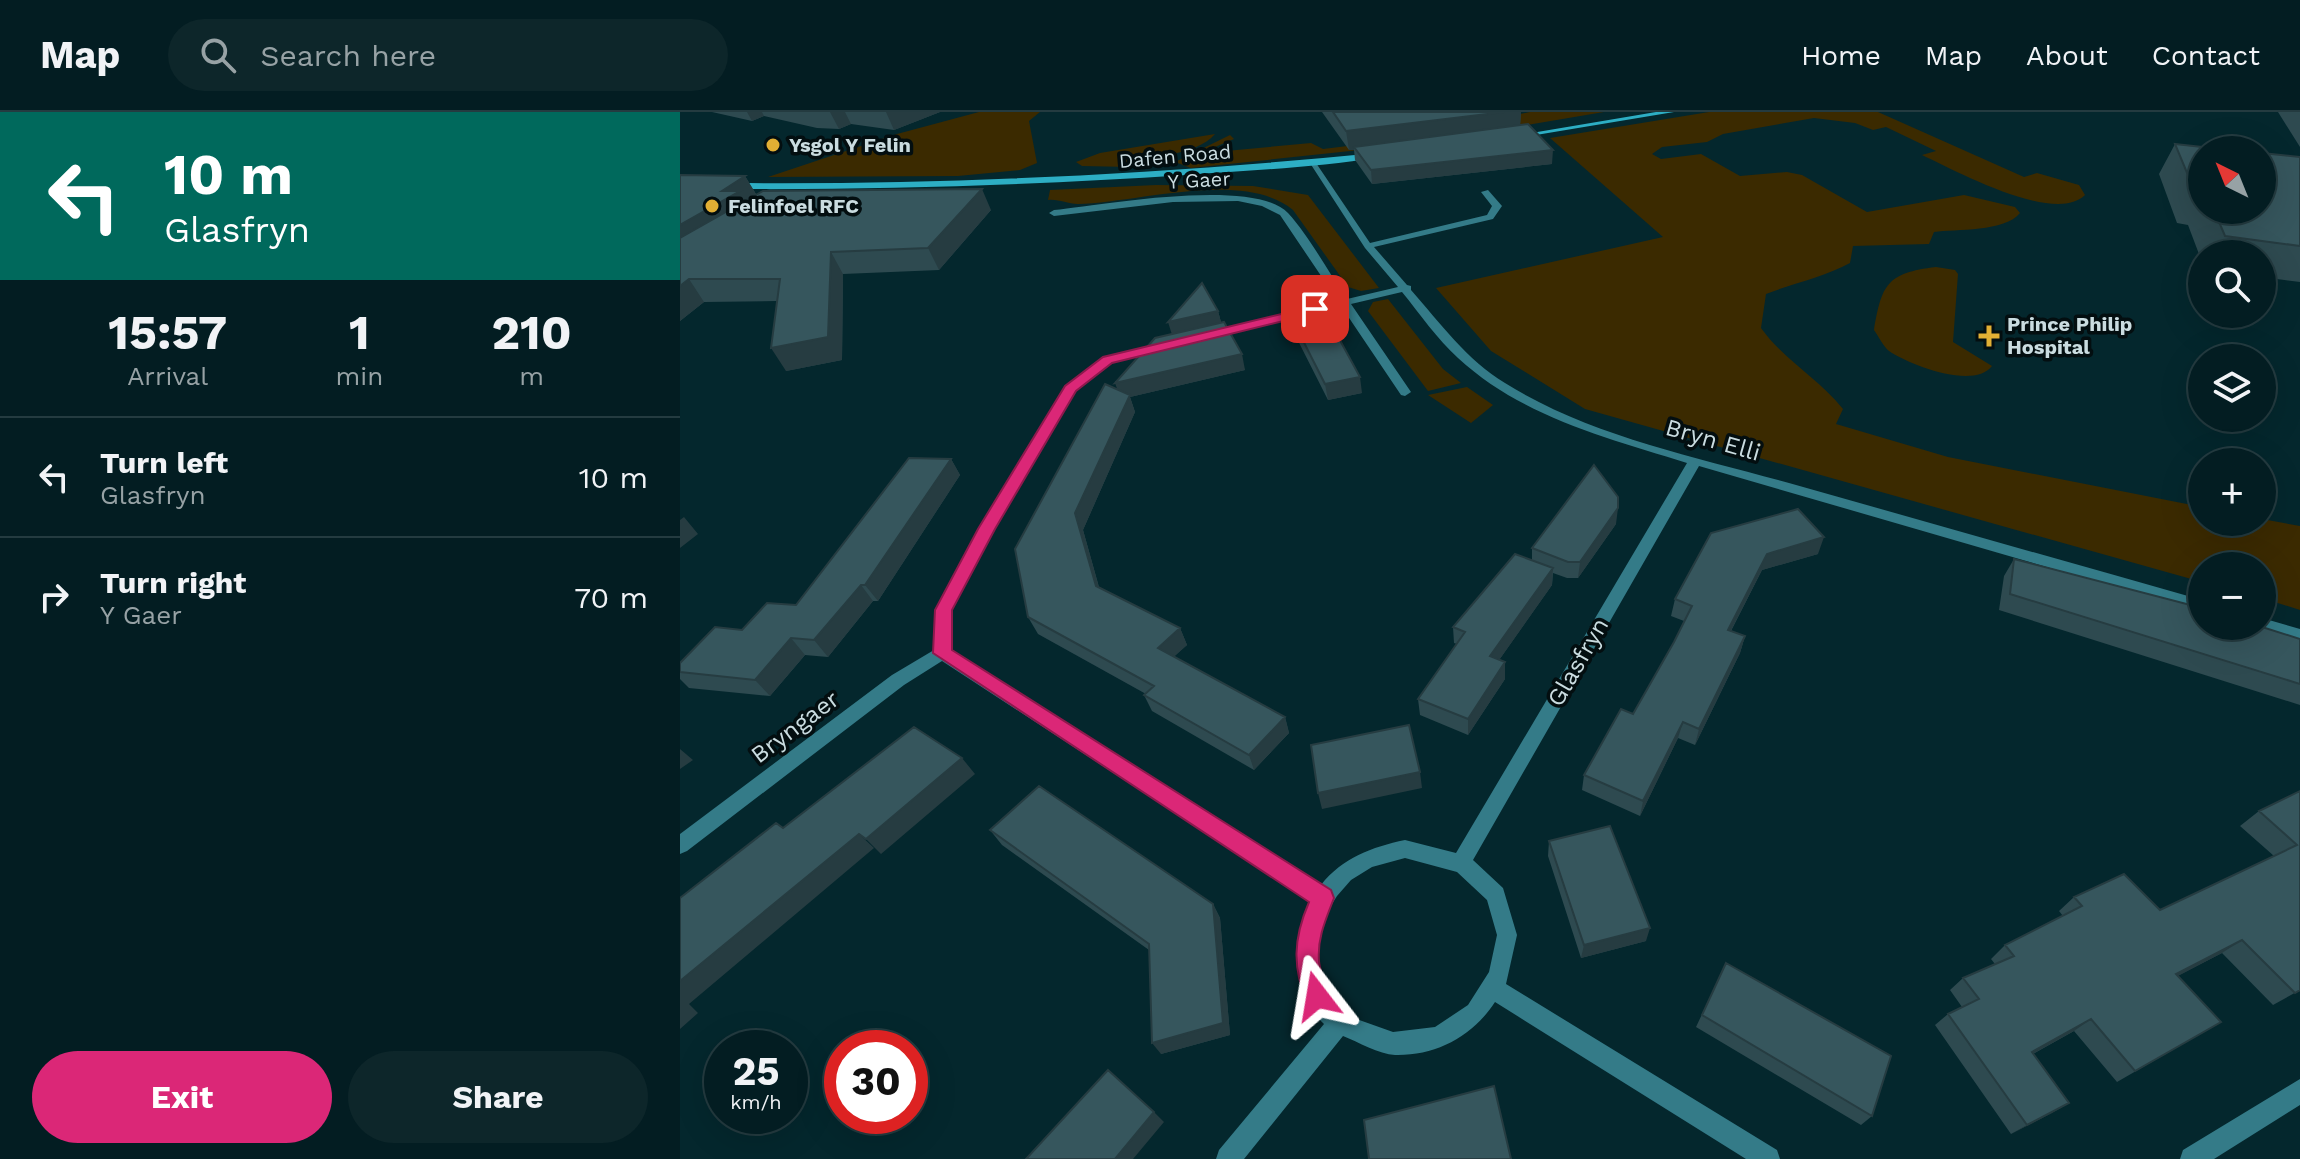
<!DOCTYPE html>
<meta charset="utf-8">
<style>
body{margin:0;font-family:"Work Sans",sans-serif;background:#0d262a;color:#f1f3f6;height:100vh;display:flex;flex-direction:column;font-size:30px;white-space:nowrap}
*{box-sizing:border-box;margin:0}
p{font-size:26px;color:#97a2a5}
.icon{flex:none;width:44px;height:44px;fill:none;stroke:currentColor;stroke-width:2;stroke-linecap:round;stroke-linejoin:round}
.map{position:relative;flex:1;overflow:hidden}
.sheet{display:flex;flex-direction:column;background:#031d22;width:680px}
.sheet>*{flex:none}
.hud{background:#00695c;color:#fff;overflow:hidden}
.needle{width:52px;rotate:317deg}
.tools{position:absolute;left:1508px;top:24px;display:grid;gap:16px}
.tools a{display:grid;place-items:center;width:88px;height:88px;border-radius:50%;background:#031d22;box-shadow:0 8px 32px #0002,0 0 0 2px #243b40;font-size:40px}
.speed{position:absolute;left:24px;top:918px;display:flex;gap:16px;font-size:40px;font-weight:700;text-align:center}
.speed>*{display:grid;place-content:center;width:104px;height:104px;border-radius:50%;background:#031d22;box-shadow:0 8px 32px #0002,0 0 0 2px #243b40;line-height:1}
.speed small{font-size:20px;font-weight:400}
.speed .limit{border:12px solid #d22;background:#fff;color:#111}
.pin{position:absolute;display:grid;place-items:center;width:68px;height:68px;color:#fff;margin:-34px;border-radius:16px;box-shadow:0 4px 12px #0006}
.me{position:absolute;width:88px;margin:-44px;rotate:346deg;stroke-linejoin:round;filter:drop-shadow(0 0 6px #0008)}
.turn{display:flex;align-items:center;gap:28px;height:168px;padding:0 32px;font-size:36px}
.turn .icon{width:104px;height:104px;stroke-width:2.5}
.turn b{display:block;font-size:56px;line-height:68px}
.eta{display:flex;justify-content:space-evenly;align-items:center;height:136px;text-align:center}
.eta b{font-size:48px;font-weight:700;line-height:56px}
.button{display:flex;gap:16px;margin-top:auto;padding:16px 32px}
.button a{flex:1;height:92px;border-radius:48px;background:#db2777;color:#fff;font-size:32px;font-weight:700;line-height:92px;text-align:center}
.button a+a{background:#0d262a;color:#f1f3f6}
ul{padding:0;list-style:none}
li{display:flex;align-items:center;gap:24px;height:120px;padding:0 32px;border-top:2px solid #243b40}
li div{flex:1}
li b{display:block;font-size:30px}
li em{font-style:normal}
header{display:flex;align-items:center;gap:48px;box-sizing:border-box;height:112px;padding:0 40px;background:#031d22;border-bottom:2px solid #243b40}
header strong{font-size:38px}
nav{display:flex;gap:44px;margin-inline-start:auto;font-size:28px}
.search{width:560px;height:72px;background:#0d262a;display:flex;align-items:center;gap:20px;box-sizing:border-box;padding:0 28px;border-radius:44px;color:#97a2a5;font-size:30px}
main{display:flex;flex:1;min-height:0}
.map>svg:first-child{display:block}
.green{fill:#3b2a00}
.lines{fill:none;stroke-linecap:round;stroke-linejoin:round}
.street{fill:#347b88;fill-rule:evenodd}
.secondary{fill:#2daec4;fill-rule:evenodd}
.wall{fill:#2e4a50}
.shaded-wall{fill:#263c41}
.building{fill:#36565d;stroke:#263c41;stroke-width:2}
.route{fill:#db2777;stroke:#8e194d;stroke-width:2}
.poi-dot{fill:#e2af34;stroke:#030e10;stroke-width:3}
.labels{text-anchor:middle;stroke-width:7;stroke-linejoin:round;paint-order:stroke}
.far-poi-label{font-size:20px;font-weight:bold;fill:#cadce0;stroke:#030e10;text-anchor:start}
.far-street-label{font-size:20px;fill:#cadce0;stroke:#030e10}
.street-label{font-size:24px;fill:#cadce0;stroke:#030e10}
</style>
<header>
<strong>Map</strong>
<div class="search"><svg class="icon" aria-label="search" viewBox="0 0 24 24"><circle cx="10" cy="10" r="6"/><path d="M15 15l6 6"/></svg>Search here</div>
<nav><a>Home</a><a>Map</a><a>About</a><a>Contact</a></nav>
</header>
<main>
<section class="sheet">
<div class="hud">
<div class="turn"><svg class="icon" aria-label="left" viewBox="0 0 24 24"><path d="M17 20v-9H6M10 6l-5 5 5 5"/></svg><div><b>10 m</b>Glasfryn</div></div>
</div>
<div class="eta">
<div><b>15:57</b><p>Arrival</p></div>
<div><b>1</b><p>min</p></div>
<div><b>210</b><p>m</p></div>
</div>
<ul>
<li><svg class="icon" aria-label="left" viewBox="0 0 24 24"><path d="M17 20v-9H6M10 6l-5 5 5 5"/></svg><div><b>Turn left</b><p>Glasfryn</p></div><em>10 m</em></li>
<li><svg class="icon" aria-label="right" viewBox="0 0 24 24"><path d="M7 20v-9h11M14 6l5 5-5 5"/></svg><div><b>Turn right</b><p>Y Gaer</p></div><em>70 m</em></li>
</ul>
<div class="button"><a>Exit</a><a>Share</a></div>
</section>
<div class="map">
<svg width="1620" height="1047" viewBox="0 0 1620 1047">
<rect width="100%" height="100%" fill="#04272d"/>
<!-- green -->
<path class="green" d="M 299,0 L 360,0 L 349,9 L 357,51 L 340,58 L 278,64 L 88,65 L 217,22 Z
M 850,0 L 924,0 L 727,33 L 511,56 L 495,50 L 550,23 L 554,27 L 535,35 L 535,40 L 631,31 L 643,37 L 725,27 Z
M 1029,0 L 1198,0 L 1344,65 L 1357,61 L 1399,73 L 1405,83 C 1375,113 1276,59 1242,43 L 1256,39 L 1206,15 L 1193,18 L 1175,11 L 1134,6 L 1043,22 L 1027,30 L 982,35 L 972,42 L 981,47 L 1021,42 L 1060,64 L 1107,60 L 1122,63 L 1187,100 L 1284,83 L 1335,95 L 1340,101 C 1325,120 1276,117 1254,120 L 1249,132 L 1173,134 L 1170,151 C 1144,165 1114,171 1086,182 L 1081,216 C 1104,248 1138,266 1163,297 L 1156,312 L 1268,345 L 1522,395 L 1522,410 L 1582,410 L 1582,407 L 1620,414 L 1620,498 L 1582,486 L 1582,454 L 1522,454 L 1522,470 L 905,297 L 811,239 L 756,176 L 983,125 L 870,26 Z
M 535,22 C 515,46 463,42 450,55 L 402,54 L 396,50 L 420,41 Z
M 476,73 L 573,74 L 628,83 L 699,176 L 681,179 L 668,175 L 613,98 C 563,57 458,91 398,92 C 387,92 379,87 368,88 L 370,78 Z
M 1256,155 L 1275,158 L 1278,162 L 1273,230 L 1312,254 C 1294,278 1230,253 1209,239 C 1203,234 1199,225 1194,218 C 1202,173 1206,161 1256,155 Z
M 708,187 L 763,257 L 781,271 L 748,279 L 688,199 L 693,190 Z
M 787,275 L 813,293 L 791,311 L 748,283 Z"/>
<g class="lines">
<!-- street -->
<path class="street" d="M 628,48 L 634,48 L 690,131 L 807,103 L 812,94 L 801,80 L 808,78 L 822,94 L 813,107 L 694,135 L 727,173 L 731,174 L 731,178 C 760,211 787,248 825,271 C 910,324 1013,344 1109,371 C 1247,410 1384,449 1522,488 L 1522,500 L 1019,354 L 793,748 L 823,776 L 837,823 L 826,872 L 1097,1038 L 1100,1047 L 1066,1047 L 815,890 C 793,924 756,944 715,943 C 699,942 678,930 663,924 L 564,1047 L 536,1047 L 539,1038 L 644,912 C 608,880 614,829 631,790 L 262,549 L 224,573 L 7,739 L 0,742 L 0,722 L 212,563 L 254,538 L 256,498 L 299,417 L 386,274 L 424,246 L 483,230 L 487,231 L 487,235 L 432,250 L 395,279 L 313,417 L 272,498 L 270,538 L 641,773 C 662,746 692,735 725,728 L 776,741 L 1007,351 C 927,326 842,305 778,246 C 757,227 740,202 722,180 L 671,192 L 731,280 L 725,284 L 721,283 L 661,194 L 525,224 L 525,220 L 658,189 L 600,103 L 582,94 L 558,89 L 493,90 L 374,104 L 369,101 L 374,98 C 422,93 574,65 608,101 C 629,124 649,161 667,187 L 718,175 L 685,136 ZM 725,746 L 777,760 L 807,788 L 817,823 L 809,860 L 788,893 L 755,915 L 713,920 L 668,904 L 652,890 L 643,875 L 639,859 L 638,838 L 647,800 L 657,784 L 671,768 L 692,755 Z
M 1582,506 L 1620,517 L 1620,529 L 1576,516 L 1575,514 L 1582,514 Z
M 1620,967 L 1620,993 L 1534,1047 L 1500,1047 L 1503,1038 Z"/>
<!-- secondary -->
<path class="secondary" d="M 976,0 L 994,0 L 838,26 L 834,24 Z
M 696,41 L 699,45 C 636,56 570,58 506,63 C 355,73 204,78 52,77 L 48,74 L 52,71 C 268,73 482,62 696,41 Z"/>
</g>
<!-- wall -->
<path class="wall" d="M 32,0 L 260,0 L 214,18 L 171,12 L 159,17 L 137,16 L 84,4 L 72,9 Z
M 642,0 L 841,0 L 840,13 L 872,52 L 692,72 L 675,48 L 674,38 L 669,38 Z
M 1598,0 L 1620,0 L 1620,35 Z
M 1495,32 L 1522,38 L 1522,98 L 1582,98 L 1620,45 L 1620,170 L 1582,165 L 1582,142 L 1522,142 L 1522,150 L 1508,113 L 1497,111 L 1479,62 Z
M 0,63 L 65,64 L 76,82 L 311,98 L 259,158 L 163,162 L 162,248 L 106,259 L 97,189 L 24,190 L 0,209 Z
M 606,195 L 682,281 L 648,288 L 609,211 Z
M 538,199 L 541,210 L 565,258 L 450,285 L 455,300 L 403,418 L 419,475 L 500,516 L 507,533 L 493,545 L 605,605 L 609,621 L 574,658 L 472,599 L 464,583 L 466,582 L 358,522 L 348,505 L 437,277 Z
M 271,347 L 280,363 L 198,489 L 193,489 L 148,545 L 125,543 L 90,584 L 9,576 L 0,567 L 0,551 L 62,518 L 116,493 Z
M 936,412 L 898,466 L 887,466 L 873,461 L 872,473 L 819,548 L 825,567 L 788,623 L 740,603 L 738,587 L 777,532 L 774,531 L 773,515 L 852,448 L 852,436 Z
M 1031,421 L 1138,442 L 1082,458 L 1051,519 L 1065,524 L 1060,541 L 1015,633 L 998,626 L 960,704 L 902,678 L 904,663 L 953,602 L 994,530 L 1004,509 L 991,504 L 995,487 Z
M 1334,447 L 1620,527 L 1620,593 L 1319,498 L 1324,464 Z
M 1620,679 L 1620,878 L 1593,893 L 1542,841 L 1497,864 L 1541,910 L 1437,970 L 1394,919 L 1353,942 L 1389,991 L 1331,1022 L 1255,913 L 1268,902 L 1282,895 L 1270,878 L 1283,866 L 1315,852 L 1311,847 L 1325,833 L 1383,804 L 1379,799 L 1394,785 L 1480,798 L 1594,744 L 1560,714 L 1579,699 Z
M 310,718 L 533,792 L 540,806 L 550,923 L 481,942 L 469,838 L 322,733 Z
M 869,729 L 966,829 L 901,846 L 868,744 Z
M 1046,851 L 1192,1004 L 1181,1013 L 1016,915 Z"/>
<!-- shaded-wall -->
<path class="shaded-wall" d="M 67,0 L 82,0 L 84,4 L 72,9 Z
M 150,0 L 165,0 L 171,12 L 159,17 Z
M 206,0 L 260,0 L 214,18 Z
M 824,0 L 841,0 L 840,16 L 674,35 L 674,38 L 669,38 L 666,19 Z
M 873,38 L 872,52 L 692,72 L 691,58 Z
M 65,64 L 77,84 L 0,144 L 0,113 L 42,79 Z
M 302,77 L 311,98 L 259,158 L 248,136 Z
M 151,140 L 163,162 L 162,248 L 106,259 L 91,236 Z
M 9,167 L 24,190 L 0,209 L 0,174 Z
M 538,199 L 542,214 L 493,226 L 488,210 Z
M 562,242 L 565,258 L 450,285 L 455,300 L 403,418 L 423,490 L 416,474 L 395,401 L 441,288 L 435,271 Z
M 680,265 L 682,281 L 648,288 L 645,272 Z
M 271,347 L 280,363 L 198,489 L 185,473 Z
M 938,396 L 936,412 L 898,466 L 900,450 Z
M 4,405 L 18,422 L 0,436 L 0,408 Z
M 1144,425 L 1138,442 L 1082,458 L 1043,534 L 1048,518 L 1087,442 Z
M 873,456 L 872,473 L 810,561 L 810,544 Z
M 181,473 L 193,489 L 148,545 L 134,528 Z
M 500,516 L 507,533 L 485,553 L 478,536 Z
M 1065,524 L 1060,541 L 1015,633 L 1019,617 Z
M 111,526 L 125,543 L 90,584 L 75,568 Z
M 825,550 L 825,567 L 788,623 L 788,607 Z
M 605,605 L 609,621 L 574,658 L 569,643 Z
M 1003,610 L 998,626 L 960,704 L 963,689 Z
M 0,637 L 13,648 L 0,657 Z
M 282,646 L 295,662 L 201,742 L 186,727 Z
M 740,660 L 742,676 L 642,697 L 638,681 Z
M 179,722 L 194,736 L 9,892 L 18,901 L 0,917 L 0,869 Z
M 533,792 L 540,806 L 550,923 L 481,942 L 472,931 Z
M 970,816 L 966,829 L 901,846 L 904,833 Z
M 1562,828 L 1542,841 L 1477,875 L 1496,862 Z
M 1411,907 L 1394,919 L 1336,951 L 1352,940 Z
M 1389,991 L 1372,1001 L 1331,1022 L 1347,1013 Z
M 474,1000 L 484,1010 L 453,1047 L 435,1047 Z"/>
<!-- building -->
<path class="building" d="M 653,0 L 824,0 L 666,19 Z
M 848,12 L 873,38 L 691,58 L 674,35 Z
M 1495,32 L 1550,38 L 1522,38 L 1522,81 L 1515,80 Z
M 1582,41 L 1620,45 L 1620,134 L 1545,124 L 1534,98 L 1582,98 Z
M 0,63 L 65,64 L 42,79 L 60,79 L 0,113 Z
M 302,77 L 248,136 L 151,140 L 148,225 L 91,236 L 100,167 L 9,167 L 0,174 L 0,126 L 83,79 Z
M 522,171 L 538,199 L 488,210 Z
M 638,188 L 680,265 L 645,272 L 606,195 Z
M 544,210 L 562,242 L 435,271 L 475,226 Z
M 425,272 L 450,283 L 395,401 L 416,474 L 500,516 L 478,536 L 605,605 L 569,643 L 464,583 L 474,574 L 348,505 L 335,437 Z
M 229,346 L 271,347 L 185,473 L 181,473 L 134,528 L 111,526 L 75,568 L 0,560 L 0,551 L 35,515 L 62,518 L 87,491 L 116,493 Z
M 914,353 L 938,385 L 938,396 L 900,450 L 888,450 L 852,436 Z
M 1118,397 L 1144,425 L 1087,442 L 1048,518 L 1065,524 L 1019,617 L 1003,610 L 963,689 L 904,663 L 941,597 L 953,602 L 994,530 L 1012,494 L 995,487 L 1031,421 Z
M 835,442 L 873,456 L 810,544 L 825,550 L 788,607 L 738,587 L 785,520 L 773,515 Z
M 1334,447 L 1522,496 L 1522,514 L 1579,514 L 1620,527 L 1620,572 L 1330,482 Z
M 729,613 L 740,660 L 638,681 L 631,633 Z
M 234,615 L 282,646 L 186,727 L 179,722 L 0,869 L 0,786 L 96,711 L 103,716 Z
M 359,674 L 533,792 L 543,911 L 472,931 L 469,832 L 310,718 Z
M 1620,679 L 1620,878 L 1615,881 L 1562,828 L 1496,862 L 1541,910 L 1455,959 L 1411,907 L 1352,940 L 1389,991 L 1347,1013 L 1268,902 L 1299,887 L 1283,866 L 1334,844 L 1325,833 L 1402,794 L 1394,785 L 1444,762 L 1480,798 L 1617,733 L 1579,699 Z
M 930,714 L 970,816 L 904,833 L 869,729 Z
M 1046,851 L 1211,944 L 1192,1004 L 1022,903 Z
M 428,958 L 474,1000 L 435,1047 L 346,1047 Z
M 814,974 L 831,1047 L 689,1047 L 684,1008 Z"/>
<!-- route -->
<path class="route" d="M 635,194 L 642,197 L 640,200 L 432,251 L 396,279 L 315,417 L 272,498 L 272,538 L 651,778 L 654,786 C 646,807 637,826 639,849 C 640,865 652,877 645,893 L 637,897 L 628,893 C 612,856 613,827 629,790 L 253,541 L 255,498 L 298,417 L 385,274 L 423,245 Z"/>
<!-- markers -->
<g class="poi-dot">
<circle cx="93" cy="33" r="8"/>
<circle cx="32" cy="94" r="8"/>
<path d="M1305 212h8v8h8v8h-8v8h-8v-8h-8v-8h8z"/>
</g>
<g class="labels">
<!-- far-poi labels -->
<g class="far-poi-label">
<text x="109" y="40">Ysgol Y Felin</text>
<text x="48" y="101">Felinfoel RFC</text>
<text x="1327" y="219">Prince Philip<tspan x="1327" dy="23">Hospital</tspan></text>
</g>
<!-- far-street labels -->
<g class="far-street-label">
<text transform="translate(495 44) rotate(-5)" y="7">Dafen Road</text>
<text transform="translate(519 68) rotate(-3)" y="7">Y Gaer</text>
</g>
<!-- street labels -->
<g class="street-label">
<text transform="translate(1033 328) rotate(16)" y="8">Bryn Elli</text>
<text transform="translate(898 550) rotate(-60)" y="8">Glasfryn</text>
<text transform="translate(115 615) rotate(-37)" y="8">Bryngaer</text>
</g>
</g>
</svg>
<div class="tools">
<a><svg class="needle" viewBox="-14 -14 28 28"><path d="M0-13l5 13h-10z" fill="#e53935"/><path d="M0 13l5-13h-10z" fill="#97a2a5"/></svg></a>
<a><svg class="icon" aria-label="search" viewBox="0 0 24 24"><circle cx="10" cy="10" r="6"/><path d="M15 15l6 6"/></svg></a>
<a><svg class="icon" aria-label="layers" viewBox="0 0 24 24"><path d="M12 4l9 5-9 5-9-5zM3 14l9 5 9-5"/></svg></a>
<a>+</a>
<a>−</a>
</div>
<div class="speed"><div>25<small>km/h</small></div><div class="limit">30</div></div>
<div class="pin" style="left:635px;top:197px;background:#d93025"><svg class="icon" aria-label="arrive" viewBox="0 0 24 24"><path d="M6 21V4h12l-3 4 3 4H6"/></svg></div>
<svg class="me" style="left:637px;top:884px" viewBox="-20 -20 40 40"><path d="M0-17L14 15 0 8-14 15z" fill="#db2777" stroke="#fff" stroke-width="4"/></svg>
</div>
</main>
